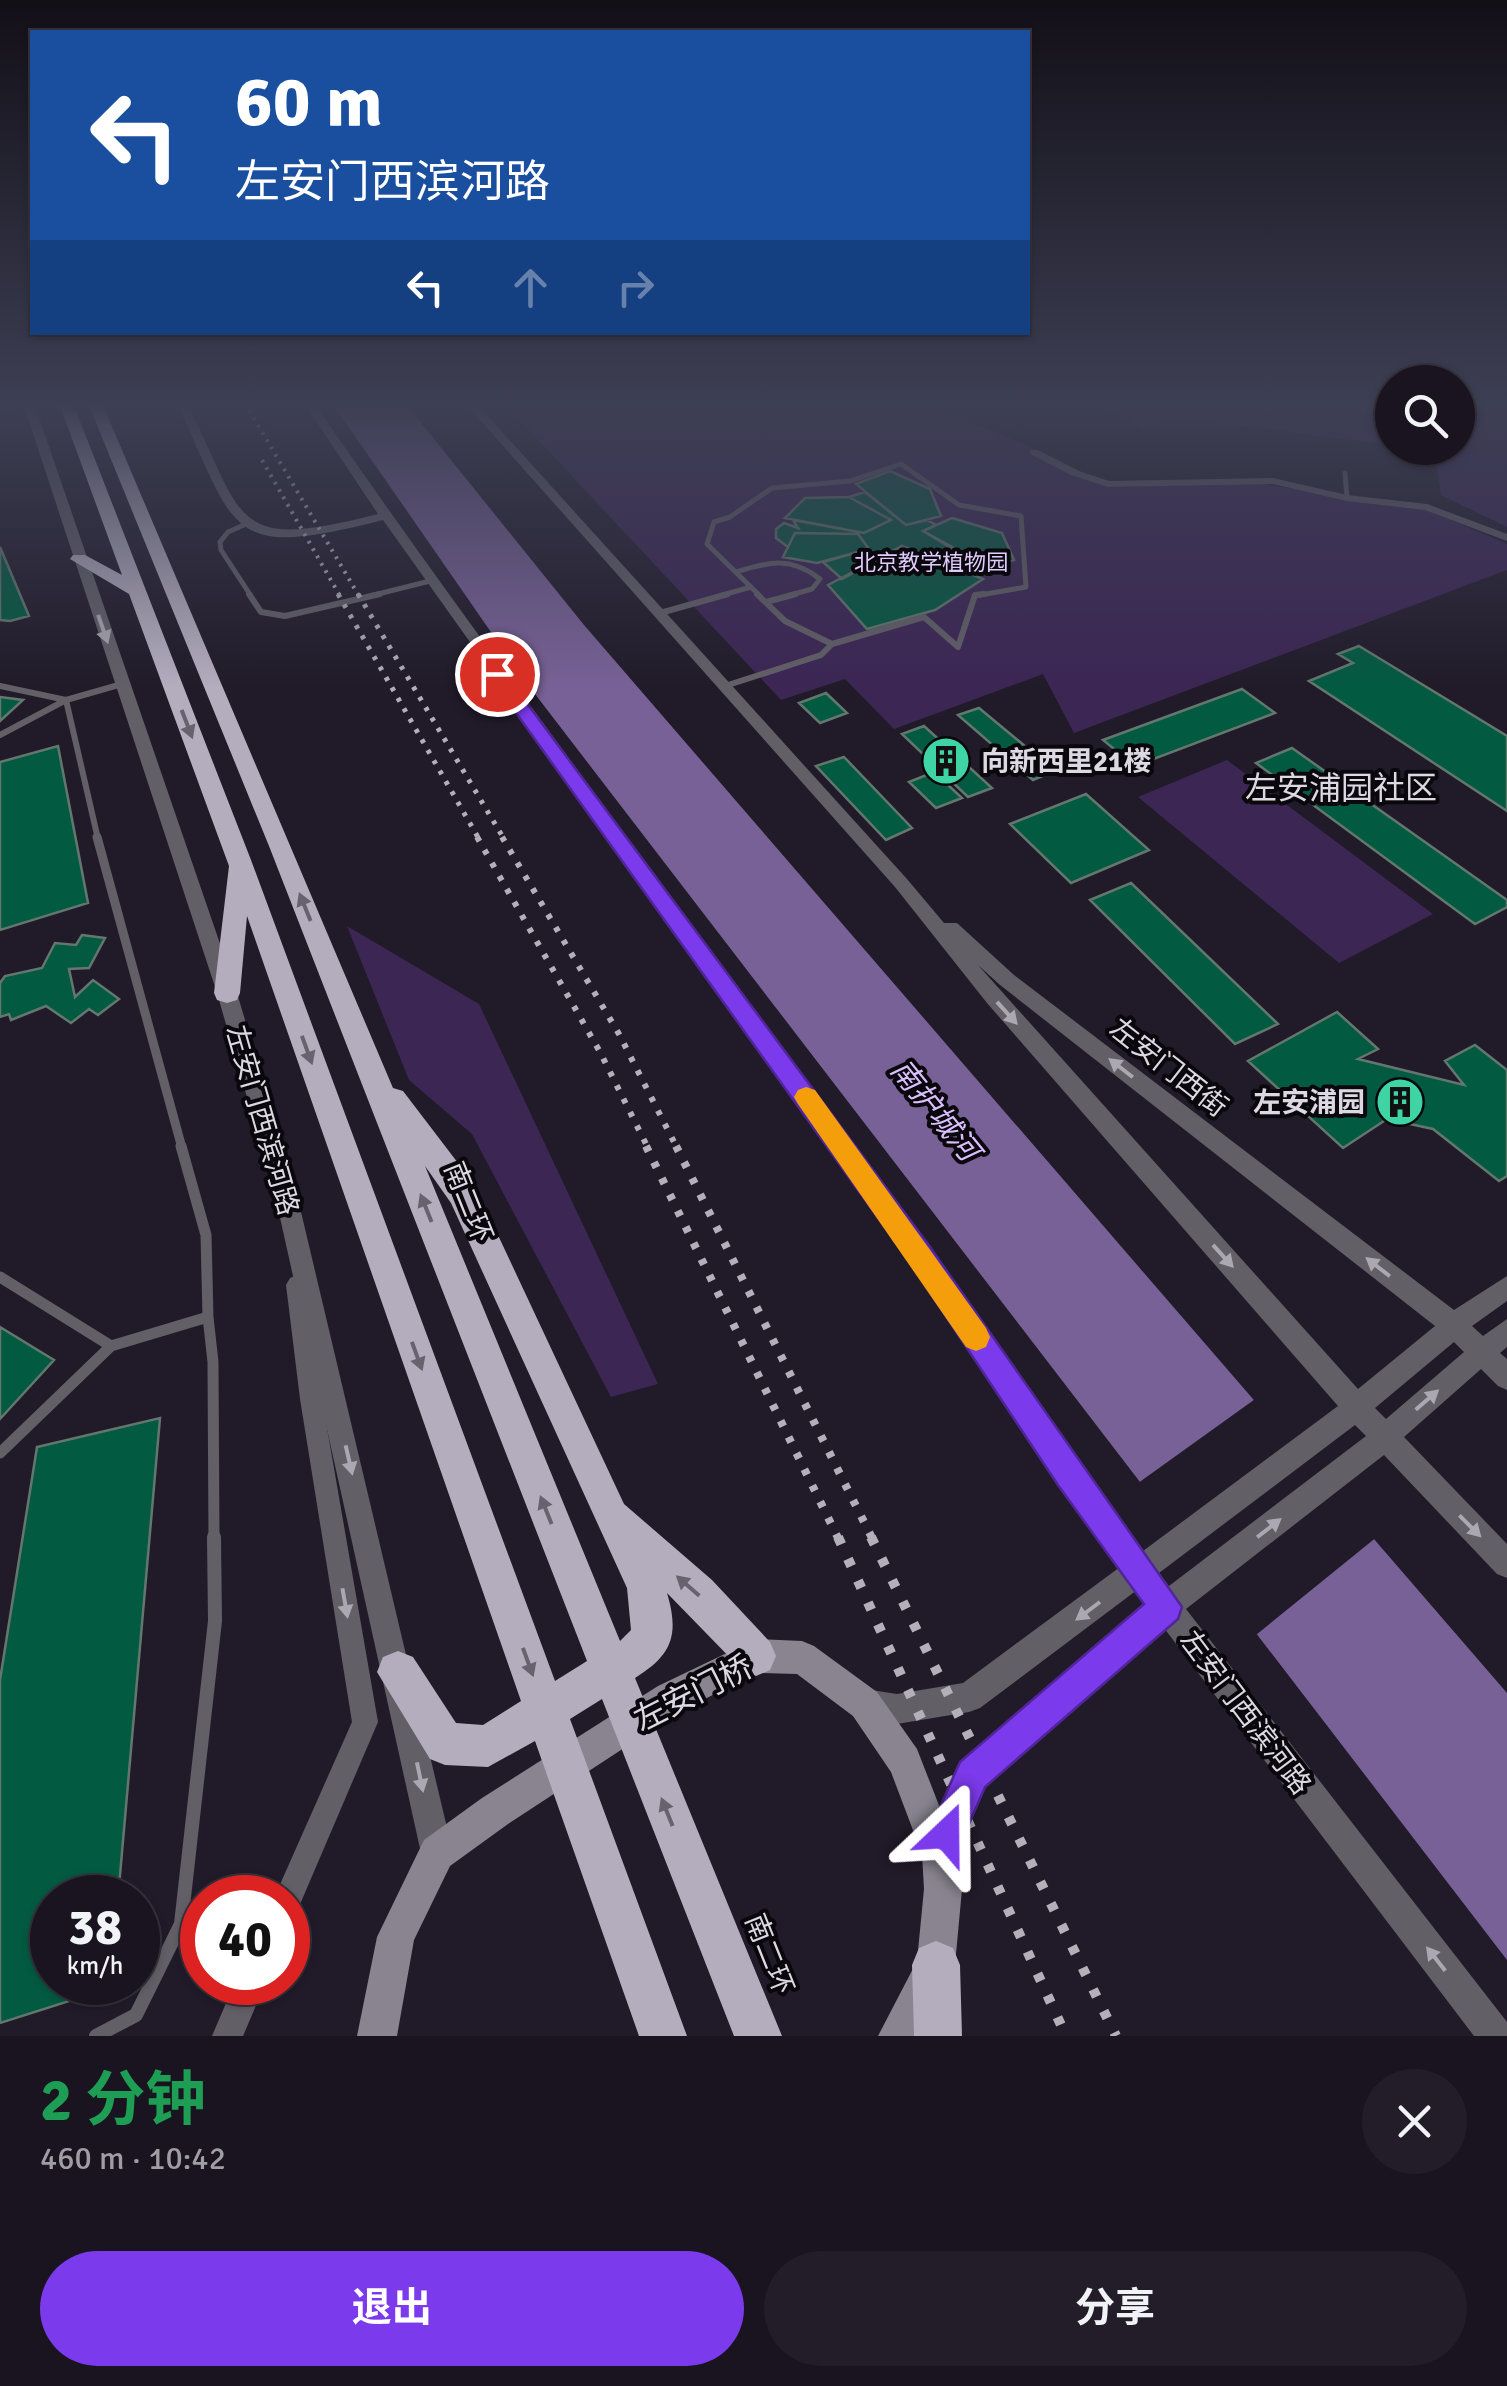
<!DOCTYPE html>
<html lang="zh">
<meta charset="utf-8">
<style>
body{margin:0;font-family:Signika,"Noto Sans SC",sans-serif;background:#221d28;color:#f1f3f6;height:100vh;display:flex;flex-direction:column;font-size:38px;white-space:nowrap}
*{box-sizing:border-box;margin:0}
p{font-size:32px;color:#9f9ea4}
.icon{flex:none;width:55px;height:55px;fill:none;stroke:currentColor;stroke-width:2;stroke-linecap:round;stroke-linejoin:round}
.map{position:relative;height:2036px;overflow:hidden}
.panel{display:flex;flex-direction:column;background:#19141f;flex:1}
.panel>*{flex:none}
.hud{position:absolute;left:30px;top:30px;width:1000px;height:305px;border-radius:0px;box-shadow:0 2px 8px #0004,0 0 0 2px #37333d;background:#1a4fa0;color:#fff;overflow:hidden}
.controls{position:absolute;left:1375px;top:365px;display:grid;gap:20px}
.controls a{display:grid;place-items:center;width:100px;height:100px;border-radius:50%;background:#19141f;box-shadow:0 2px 8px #0004,0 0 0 2px #37333d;font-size:50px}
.speed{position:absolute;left:30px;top:1875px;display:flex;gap:20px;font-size:50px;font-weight:700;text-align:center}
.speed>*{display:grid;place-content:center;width:130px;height:130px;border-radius:50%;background:#19141f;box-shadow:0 2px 8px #0004,0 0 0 2px #37333d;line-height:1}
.speed small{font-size:25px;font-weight:400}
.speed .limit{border:15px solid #d22;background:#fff;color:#111}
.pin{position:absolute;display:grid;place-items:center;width:85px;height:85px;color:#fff;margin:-42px;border:5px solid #fff;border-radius:50%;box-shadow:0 2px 10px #0007}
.me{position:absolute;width:110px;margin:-55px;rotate:23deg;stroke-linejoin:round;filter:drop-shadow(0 0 8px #0008)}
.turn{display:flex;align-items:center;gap:35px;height:210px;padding:0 40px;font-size:45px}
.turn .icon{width:130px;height:130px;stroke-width:2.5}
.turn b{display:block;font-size:70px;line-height:85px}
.lanes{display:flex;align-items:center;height:95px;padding:0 40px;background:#0003;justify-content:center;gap:50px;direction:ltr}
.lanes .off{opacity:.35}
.round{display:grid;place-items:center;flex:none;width:105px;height:105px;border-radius:52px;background:#221d28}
.head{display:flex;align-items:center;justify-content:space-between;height:170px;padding:0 40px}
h1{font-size:60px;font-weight:700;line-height:75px;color:#1e9e55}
.button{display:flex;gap:20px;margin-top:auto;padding:20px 40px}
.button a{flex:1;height:115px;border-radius:60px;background:#7c3aed;color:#fff;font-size:40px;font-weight:700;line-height:115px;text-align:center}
.button a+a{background:#221d28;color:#f1f3f6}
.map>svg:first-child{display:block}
.green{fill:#3c2654}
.water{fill:#786196}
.pier{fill:#211b29}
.building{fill:#025a41;stroke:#63776e;stroke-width:2.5}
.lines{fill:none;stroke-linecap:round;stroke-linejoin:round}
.service-far4{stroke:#625f67;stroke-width:5}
.service-far3{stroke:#625f67;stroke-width:6}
.service-far2{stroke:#625f67;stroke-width:9}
.service-far1{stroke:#625f67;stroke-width:11}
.service{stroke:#625f67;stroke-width:14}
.minor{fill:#625f67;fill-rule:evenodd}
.tertiary{fill:#625f67;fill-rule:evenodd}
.secondary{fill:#898490;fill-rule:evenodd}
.trunk{fill:#b4adbe;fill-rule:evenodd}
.rail-far4{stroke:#b4b0ba;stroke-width:4;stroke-dasharray:2.5 6;stroke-linecap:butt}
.rail-far3{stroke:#b4b0ba;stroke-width:5;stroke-dasharray:4 8;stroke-linecap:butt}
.rail-far2{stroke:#b4b0ba;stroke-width:6;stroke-dasharray:5 10;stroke-linecap:butt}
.rail-far1{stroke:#b4b0ba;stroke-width:8;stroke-dasharray:6 12;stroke-linecap:butt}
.rail{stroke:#b4b0ba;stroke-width:10;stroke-dasharray:8 16;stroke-linecap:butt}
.oneway{fill:#aba8b1}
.oneway2{fill:#68626e}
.route{fill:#7c3aed;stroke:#51269a;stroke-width:2.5}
.slow{fill:#f59e0b}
.labels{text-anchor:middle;stroke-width:8;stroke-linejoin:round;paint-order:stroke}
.far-park-label{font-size:22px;fill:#dfcbfc;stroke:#0a070d}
.poi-label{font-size:28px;font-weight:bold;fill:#dcd9e2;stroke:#0a070d;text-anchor:start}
.street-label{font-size:28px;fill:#dcd9e2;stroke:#0a070d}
.water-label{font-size:30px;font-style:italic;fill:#dabfff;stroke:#0a070d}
.quarter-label{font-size:32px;fill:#dcd9e2;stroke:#0a070d}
.near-street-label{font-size:32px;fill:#dcd9e2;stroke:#0a070d}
</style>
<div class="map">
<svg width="1507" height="2036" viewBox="0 0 1507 2036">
<rect width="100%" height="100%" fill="#211b29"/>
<!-- green -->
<path class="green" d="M 556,403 L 906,403 L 983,427 L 1034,449 L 1098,484 L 1116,487 L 1255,483 L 1425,509 L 1507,544 L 1507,570 L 1074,733 L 1043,674 L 894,729 L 845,679 L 781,700 L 514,414 Z
M 1095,403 L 1392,403 L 1392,445 L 1177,418 L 1144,429 Z
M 1458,403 L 1507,403 L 1507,527 L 1441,495 L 1435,451 L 1409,448 L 1458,448 Z
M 1227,760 L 1433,914 L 1339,963 L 1138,797 Z
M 347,926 L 479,1004 L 658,1384 L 611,1397 L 472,1134 L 409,1080 Z"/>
<!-- water -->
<path class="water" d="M 332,403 L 405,403 L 584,625 L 1507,1693 L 1507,1960 L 525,681 Z"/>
<!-- pier -->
<path class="pier" d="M 1258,1397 L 1378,1536 L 1251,1639 L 1134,1486 Z"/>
<!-- building -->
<path class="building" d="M 890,471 L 930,489 L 941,516 L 906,525 L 856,484 Z
M 865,492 L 906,525 L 927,520 L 936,525 L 923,531 L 985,565 L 972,574 L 902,546 L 842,579 L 823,562 L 869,549 L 858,534 L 795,533 L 788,547 L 776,538 L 776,529 L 784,523 L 798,528 L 793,520 L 864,533 L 891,520 L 849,497 Z
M 849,497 L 891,520 L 864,533 L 785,518 L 805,498 Z
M 952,518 L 1002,533 L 1014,560 L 981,566 L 923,531 Z
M 795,533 L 858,534 L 869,549 L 817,563 L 783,557 Z
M 902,546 L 983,579 L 935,610 L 867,629 L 828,585 Z
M 0,547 L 29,616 L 10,621 L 0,620 Z
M 1359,646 L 1507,736 L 1507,811 L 1309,681 L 1353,663 L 1338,654 Z
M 1242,689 L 1275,713 L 1135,766 L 1103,740 Z
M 826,693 L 847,713 L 820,723 L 799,703 Z
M 0,697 L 23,700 L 0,721 Z
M 979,708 L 1055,771 L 1033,780 L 958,715 Z
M 924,726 L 992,788 L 968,797 L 902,734 Z
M 58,746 L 88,903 L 0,930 L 0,762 Z
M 1292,748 L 1507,900 L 1507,907 L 1475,924 L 1256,763 Z
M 844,757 L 912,828 L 886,840 L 816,766 Z
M 934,772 L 962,798 L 936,808 L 909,782 Z
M 1086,794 L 1149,850 L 1071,883 L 1010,824 Z
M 1131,883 L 1278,1024 L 1235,1044 L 1090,900 Z
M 82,935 L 105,938 L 89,968 L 69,969 L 75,997 L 93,980 L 119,999 L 98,1015 L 89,1009 L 71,1023 L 46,1006 L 11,1020 L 9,1014 L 0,1017 L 0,983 L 5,976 L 42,968 L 55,943 L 76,945 Z
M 1337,1012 L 1378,1049 L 1358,1059 L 1464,1085 L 1445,1061 L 1475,1045 L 1507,1070 L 1507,1176 L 1499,1181 L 1433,1129 L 1387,1119 L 1343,1148 L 1248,1061 Z
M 0,1327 L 54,1360 L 0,1419 Z
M 160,1418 L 118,1898 L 52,1898 L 52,1982 L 111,1982 L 110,1988 L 0,2023 L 0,1680 L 37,1447 Z"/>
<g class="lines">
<!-- service-far4 -->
<path class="service-far4" d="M 1345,473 L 1347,498
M 246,524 L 228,532 L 220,542 L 221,550 L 251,596
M 736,572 C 769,562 791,556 820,579 L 812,589 L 787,596
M 370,596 L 430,581
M 719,596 L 751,587
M 760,596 L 707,544 L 714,522 L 730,517 L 772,488 L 850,481 L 901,464 L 959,505 L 1021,516 L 1026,587 L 975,596"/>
<!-- service-far3 -->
<path class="service-far3" d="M 249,594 L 261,612 L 285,616 L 380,594
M 757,594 L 785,621 L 832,644 L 924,617 L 958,647 L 975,595 L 984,594
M 766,602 L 796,594
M 660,613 L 728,594
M 0,686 L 66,700
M 725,686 L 821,655 L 832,644
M 0,735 L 66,700
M 98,839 L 66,700 L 122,684"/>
<!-- service-far2 -->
<path class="service-far2" d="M 97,837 L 182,1148"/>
<!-- service-far1 -->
<path class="service-far1" d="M 181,1146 L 206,1235 L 208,1317
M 0,1277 L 111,1346 L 208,1317 L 213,1362 L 214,1540
M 0,1453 L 111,1346"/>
<!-- service -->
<path class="service" d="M 96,2036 L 136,2015 L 181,1924 L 215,1621 L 214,1537"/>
<!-- minor -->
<path class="minor" d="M 1030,450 L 1038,450 L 1079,471 L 1109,481 L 1273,478 L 1347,495 L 1427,504 L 1507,534 L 1507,541 L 1425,510 L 1347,501 L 1273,484 L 1108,487 L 1071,475 L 1030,454 Z
M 297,1275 L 304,1278 L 308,1285 L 322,1399 L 378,1722 L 298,1909 L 288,1914 L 288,1898 L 274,1898 L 352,1722 L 300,1399 L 286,1285 L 290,1278 Z
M 235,1982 L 266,1982 L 243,2036 L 212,2036 Z"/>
<!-- tertiary -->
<path class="tertiary" d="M 7,403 L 34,403 L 237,993 L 297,1195 L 453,1853 L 449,1865 L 437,1869 L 425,1865 L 421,1853 L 275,1195 L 217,993 L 24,406 L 0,411 L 0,405 Z
M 177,403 L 187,403 C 247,524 231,551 378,514 L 304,403 L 314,403 C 512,690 726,965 929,1248 C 1001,1348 1069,1452 1143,1551 L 1338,1406 L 987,1003 L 895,887 L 465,403 L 476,403 L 907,879 L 944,923 L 957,923 L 1014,975 L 1454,1310 L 1507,1276 L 1507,1301 L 1472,1326 L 1483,1336 L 1507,1319 L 1507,1347 L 1500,1353 L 1507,1359 L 1507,1390 L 1498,1386 L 1481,1369 L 1404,1437 L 1507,1544 L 1507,1578 L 1497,1574 L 1384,1455 L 1186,1609 L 1507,2022 L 1507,2036 L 1474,2036 L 1164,1628 L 1033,1739 L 984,1786 L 967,1820 L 953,1864 L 941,1868 L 929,1864 L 925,1852 L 936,1815 L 962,1764 L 1011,1717 L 1147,1604 L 1137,1590 L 980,1708 L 969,1712 L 897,1724 L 854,1715 L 850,1704 L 854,1693 L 865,1689 L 897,1694 L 963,1683 L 1120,1567 L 1059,1484 L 913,1264 L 383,520 C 226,560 238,534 177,403 ZM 978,965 L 1000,985 L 1435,1326 L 1358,1389 ZM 1454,1342 L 1464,1352 L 1386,1419 L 1375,1408 ZM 1355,1425 L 1366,1436 L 1169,1586 L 1159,1573 Z"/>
<!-- secondary -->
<path class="secondary" d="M 756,1639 L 802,1641 L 814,1646 L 877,1692 L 917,1749 L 958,1854 L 962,1889 L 955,1965 L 919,2036 L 878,2036 L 917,1961 L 924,1889 L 922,1854 L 891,1772 L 853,1716 L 797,1674 L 758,1673 L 682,1710 L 508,1824 L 450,1866 L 414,1940 L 397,2036 L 357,2036 L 377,1937 L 424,1840 L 482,1798 L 658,1686 Z"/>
<!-- trunk -->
<path class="trunk" d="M 59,403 L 73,403 L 251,860 L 555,1681 L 587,1661 L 269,846 L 88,403 L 102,403 L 393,1088 L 403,1091 L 474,1184 L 624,1504 L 712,1580 L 770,1642 L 776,1656 L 770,1670 L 756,1676 L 742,1670 L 667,1593 C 680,1636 671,1656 635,1678 L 782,2036 L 734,2036 L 602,1699 L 570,1719 L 687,2036 L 639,2036 L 535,1741 L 488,1767 L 445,1765 L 430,1759 L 377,1672 L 383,1657 L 398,1651 L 413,1657 L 456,1723 L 483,1725 L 521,1701 L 247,916 L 240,993 L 237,1000 L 227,1003 L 217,1000 L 214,993 L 229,866 L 129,594 L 70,559 L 73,555 L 85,555 L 122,575 ZM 425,1166 L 451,1203 L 627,1588 L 631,1630 L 620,1641 Z
M 936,1941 L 953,1948 L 960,1965 L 962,2036 L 914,2036 L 912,1965 L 919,1948 Z"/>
<!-- rail-far4 -->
<path class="rail-far4" d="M 245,403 L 359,596
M 262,460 L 340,596"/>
<!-- rail-far3 -->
<path class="rail-far3" d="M 338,594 L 479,839
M 358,594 L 504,839"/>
<!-- rail-far2 -->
<path class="rail-far2" d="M 477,837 L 600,1052 L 648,1148
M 502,837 L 619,1034 L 677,1148"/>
<!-- rail-far1 -->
<path class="rail-far1" d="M 646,1146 L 839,1540
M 676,1146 L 873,1540"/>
<!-- rail -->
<path class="rail" d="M 838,1537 L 1066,2036
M 871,1537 L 1116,2036"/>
</g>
<!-- one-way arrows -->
<defs><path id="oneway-solid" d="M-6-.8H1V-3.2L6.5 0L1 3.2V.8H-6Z" transform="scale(2.5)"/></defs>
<g class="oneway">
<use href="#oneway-solid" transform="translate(103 629) rotate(71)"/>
<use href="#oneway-solid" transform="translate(1007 1013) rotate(48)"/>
<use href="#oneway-solid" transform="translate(1121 1068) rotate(-142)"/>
<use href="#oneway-solid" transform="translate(1223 1256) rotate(48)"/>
<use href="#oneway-solid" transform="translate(1378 1267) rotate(-142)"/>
<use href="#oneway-solid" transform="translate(1427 1400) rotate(-41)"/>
<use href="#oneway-solid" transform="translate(349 1460) rotate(77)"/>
<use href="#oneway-solid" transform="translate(1470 1526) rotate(45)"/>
<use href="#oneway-solid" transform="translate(1269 1528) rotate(-38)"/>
<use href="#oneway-solid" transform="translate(345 1603) rotate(80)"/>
<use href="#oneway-solid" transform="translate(1088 1611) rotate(143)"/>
<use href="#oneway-solid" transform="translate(420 1777) rotate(78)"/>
<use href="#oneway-solid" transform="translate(1436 1959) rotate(-128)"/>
</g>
<g class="oneway2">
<use href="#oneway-solid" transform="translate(187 724) rotate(69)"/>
<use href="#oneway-solid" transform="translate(305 907) rotate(-112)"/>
<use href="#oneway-solid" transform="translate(307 1050) rotate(70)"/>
<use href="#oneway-solid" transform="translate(426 1208) rotate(-112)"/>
<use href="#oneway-solid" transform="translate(417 1356) rotate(70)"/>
<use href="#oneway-solid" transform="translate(546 1510) rotate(-112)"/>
<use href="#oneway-solid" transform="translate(688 1586) rotate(-139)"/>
<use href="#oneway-solid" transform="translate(528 1662) rotate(70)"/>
<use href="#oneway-solid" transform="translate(667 1812) rotate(-112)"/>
</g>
<!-- sky -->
<linearGradient id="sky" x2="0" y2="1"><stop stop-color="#120f17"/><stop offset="0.59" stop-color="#3d3f54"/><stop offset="1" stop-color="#3d3f54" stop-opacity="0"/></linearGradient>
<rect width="1507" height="688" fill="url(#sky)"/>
<!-- route -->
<path class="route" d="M 491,671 L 503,671 L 930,1247 L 1182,1607 L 1178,1619 L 985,1787 L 959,1847 L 946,1853 L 933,1847 L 928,1834 L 960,1762 L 1144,1604 L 1058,1485 L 911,1264 L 491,678 Z"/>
<!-- slow -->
<path class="slow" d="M 806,1087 L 815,1090 L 986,1328 L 990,1337 L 986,1347 L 976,1351 L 966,1347 L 798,1104 L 794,1097 L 798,1090 Z"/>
<!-- icons -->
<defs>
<g id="building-disc" transform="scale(2.5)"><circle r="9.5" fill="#3ed4a3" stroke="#0a070d"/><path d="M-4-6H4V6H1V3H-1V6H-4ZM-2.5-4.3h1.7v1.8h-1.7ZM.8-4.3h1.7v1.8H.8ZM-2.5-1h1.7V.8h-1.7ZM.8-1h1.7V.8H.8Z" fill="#111"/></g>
</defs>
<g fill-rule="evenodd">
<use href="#building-disc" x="946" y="761"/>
<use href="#building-disc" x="1400" y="1102"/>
</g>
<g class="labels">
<!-- far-park labels -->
<g class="far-park-label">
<text x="931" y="570">北京教学植物园</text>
</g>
<!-- poi labels -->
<g class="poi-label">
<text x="981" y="771">向新西里21楼</text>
<text x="1365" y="1112" text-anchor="end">左安浦园</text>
</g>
<!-- street labels -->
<g class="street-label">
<text transform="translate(1169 1067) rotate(38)" y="10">左安门西街</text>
<text transform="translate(263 1120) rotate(74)" y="10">左安门西滨河路</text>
<text transform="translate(469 1202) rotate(68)" y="10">南二环</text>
<text transform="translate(1246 1712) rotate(53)" y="10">左安门西滨河路</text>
<text transform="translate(770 1954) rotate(68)" y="10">南二环</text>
</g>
<!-- water labels -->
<g class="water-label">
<text transform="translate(935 1110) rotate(51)" y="10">南护城河</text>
</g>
<!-- quarter labels -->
<g class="quarter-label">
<text x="1341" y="799">左安浦园社区</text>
</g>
<!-- near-street labels -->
<g class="near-street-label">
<text transform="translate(693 1693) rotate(-27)" y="11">左安门桥</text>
</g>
</g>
</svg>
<div class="controls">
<a><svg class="icon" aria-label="search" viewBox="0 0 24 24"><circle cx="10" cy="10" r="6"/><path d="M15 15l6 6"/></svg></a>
</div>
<div class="speed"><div>38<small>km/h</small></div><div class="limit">40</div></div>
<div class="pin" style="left:497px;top:674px;background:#d93025"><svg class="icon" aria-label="arrive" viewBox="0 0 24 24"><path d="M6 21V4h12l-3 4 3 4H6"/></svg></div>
<svg class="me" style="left:946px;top:1834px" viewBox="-20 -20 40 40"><path d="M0-17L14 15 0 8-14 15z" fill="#7c3aed" stroke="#fff" stroke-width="4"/></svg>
<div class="hud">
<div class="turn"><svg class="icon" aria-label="left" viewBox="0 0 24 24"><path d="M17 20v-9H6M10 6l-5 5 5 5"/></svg><div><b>60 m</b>左安门西滨河路</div></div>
<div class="lanes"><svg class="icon" aria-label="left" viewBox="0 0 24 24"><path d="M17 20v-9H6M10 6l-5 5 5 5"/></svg><svg class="icon off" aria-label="ahead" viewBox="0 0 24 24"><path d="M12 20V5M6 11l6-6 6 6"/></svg><svg class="icon off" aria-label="right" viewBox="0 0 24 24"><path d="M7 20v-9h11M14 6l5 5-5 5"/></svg></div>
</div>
</div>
<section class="panel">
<div class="head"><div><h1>2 分钟</h1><p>460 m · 10:42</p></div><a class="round"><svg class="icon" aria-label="close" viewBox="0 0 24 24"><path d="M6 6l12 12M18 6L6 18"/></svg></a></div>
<div class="button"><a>退出</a><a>分享</a></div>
</section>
